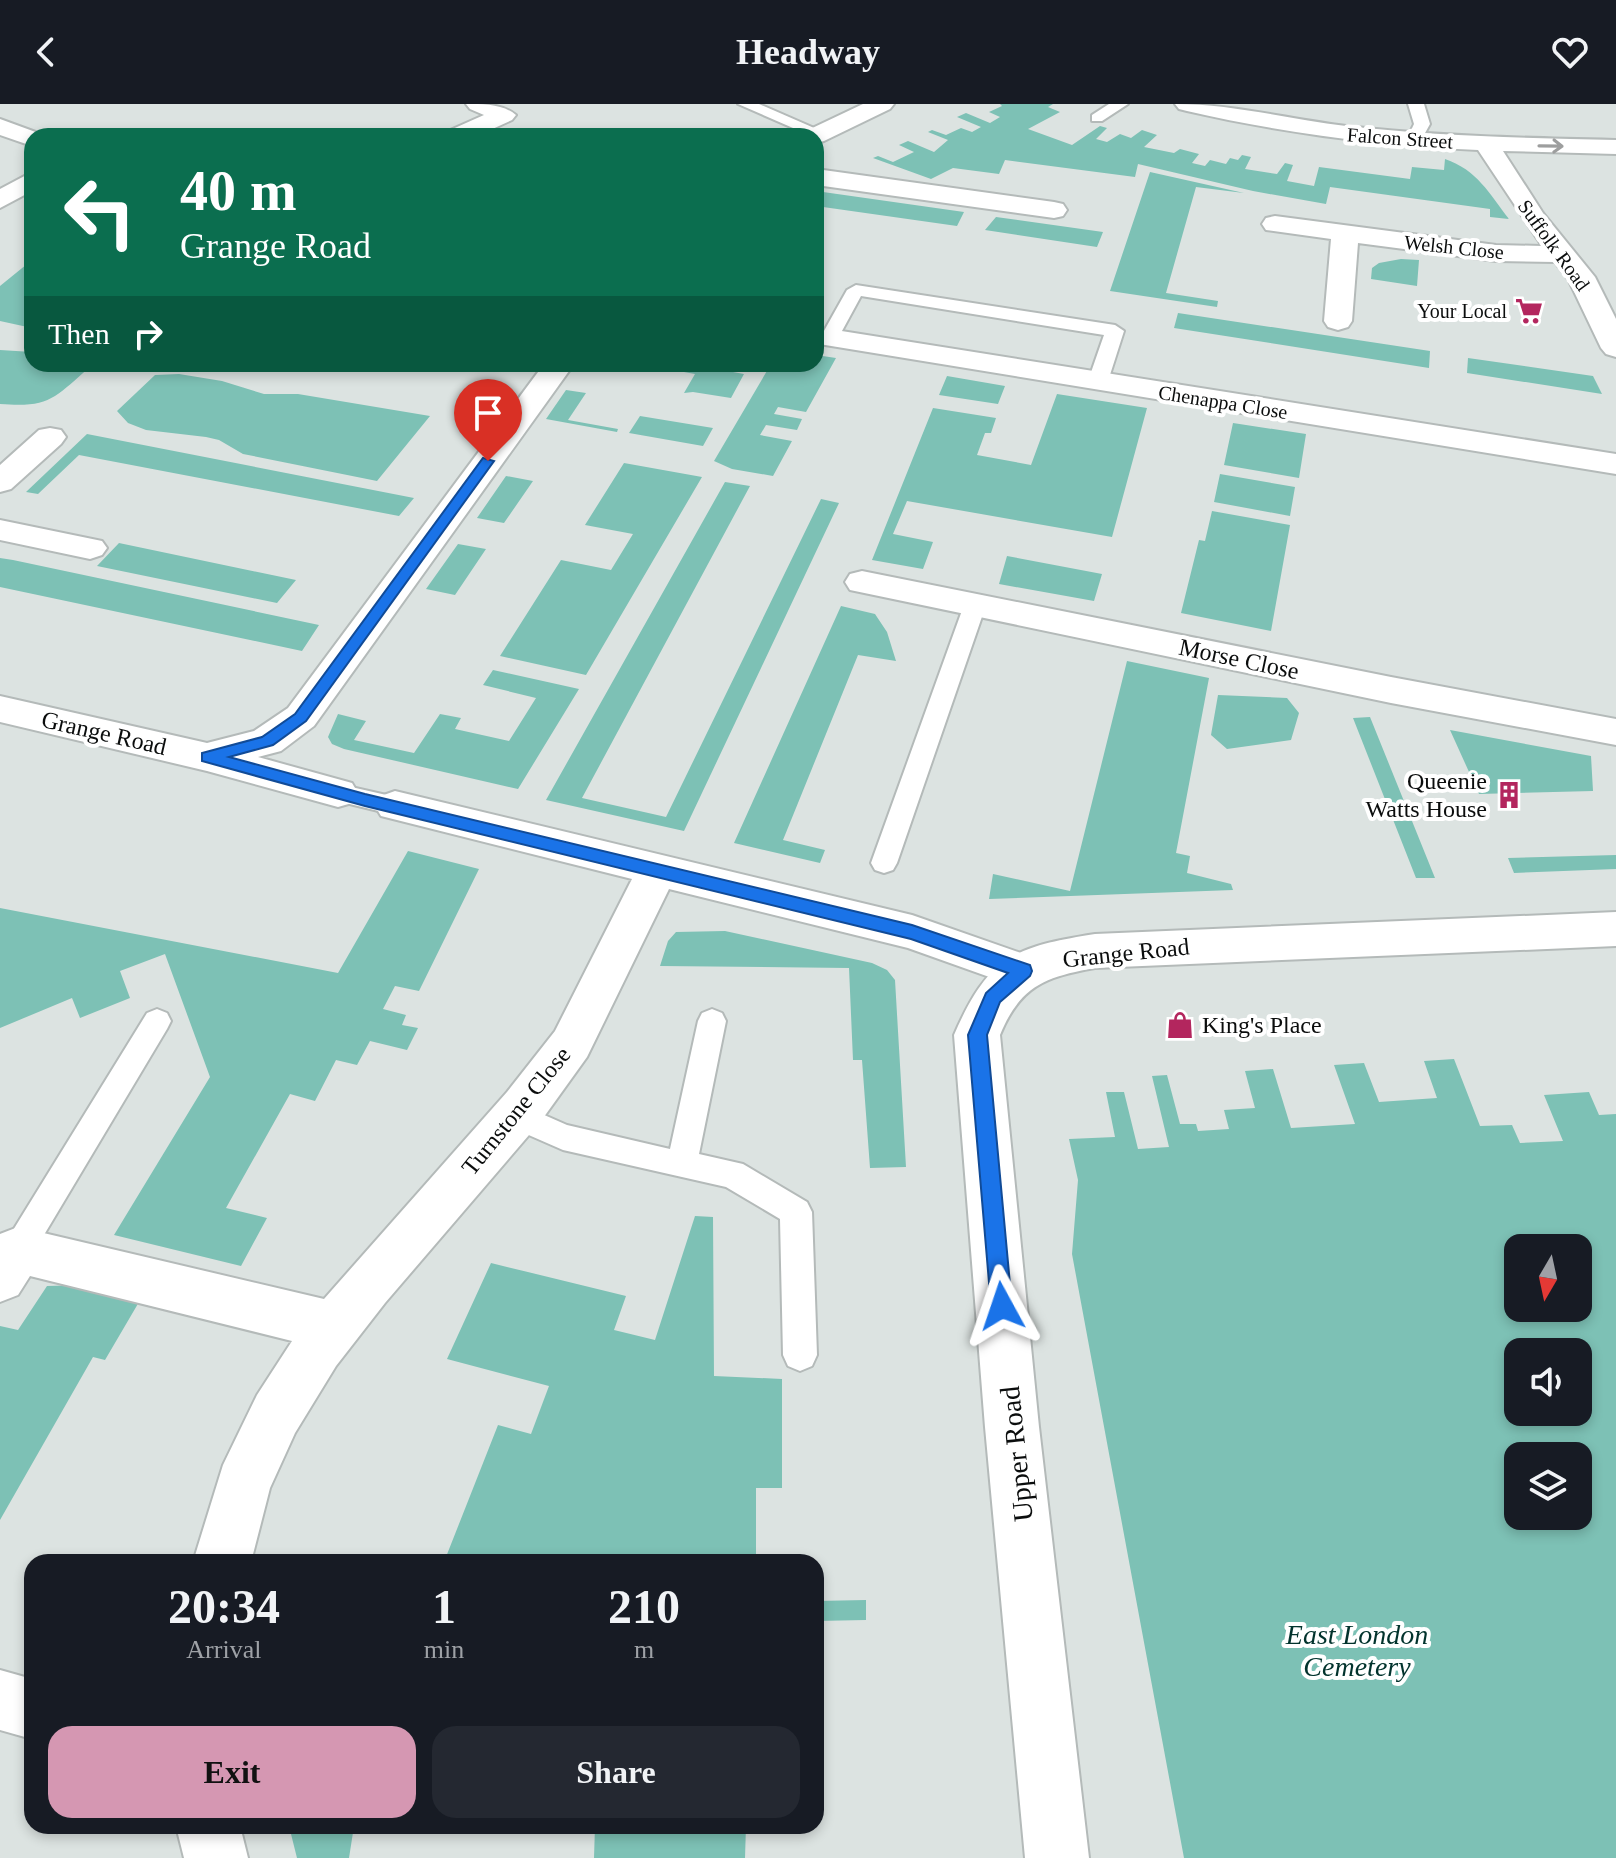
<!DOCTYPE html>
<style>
body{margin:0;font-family:Georgia,serif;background:#242831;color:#f1f3f6;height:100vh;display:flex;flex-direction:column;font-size:30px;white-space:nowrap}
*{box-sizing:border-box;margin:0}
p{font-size:26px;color:#9ea1a6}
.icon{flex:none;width:44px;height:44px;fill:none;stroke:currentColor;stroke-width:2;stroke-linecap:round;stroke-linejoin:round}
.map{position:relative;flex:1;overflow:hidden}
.sheet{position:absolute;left:24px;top:1450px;width:800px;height:280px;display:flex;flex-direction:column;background:#171b24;border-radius:24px;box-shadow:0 4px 12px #0003}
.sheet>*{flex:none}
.guide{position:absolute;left:24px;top:24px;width:800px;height:244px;border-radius:24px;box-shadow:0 4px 12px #0003;background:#0b6e4f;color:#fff;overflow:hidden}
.needle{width:52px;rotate:189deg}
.controls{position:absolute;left:1504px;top:1130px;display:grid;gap:16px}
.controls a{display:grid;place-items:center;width:88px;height:88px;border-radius:16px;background:#171b24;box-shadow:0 4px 12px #0003;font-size:40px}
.pin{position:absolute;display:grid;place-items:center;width:68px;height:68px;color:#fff;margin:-82px -34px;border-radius:50% 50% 50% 0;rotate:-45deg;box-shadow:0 0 8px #0007}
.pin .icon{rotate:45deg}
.me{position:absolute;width:88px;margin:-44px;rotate:355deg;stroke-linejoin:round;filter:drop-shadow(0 0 6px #0008)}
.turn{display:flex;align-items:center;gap:28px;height:168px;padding:0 24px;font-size:36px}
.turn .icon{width:104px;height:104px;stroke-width:2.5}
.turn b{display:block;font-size:56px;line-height:68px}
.then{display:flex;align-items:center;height:76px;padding:0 24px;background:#0003;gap:16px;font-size:30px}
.eta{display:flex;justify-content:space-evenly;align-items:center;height:136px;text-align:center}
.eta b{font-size:48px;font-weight:600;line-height:56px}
.cta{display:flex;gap:16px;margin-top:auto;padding:16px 24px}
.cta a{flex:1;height:92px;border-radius:24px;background:#d597b2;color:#111;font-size:32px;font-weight:600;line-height:92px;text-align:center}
.cta a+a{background:#242831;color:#f1f3f6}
header{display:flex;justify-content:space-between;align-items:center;height:104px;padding:0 24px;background:#171b24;font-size:36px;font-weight:600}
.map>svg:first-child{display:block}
.green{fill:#7dc1b5;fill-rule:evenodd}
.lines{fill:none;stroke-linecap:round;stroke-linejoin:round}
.service-casing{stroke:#b4bab9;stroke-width:4}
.minor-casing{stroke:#b4bab9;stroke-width:4}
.tertiary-casing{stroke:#b4bab9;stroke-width:4}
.service{fill:#fff;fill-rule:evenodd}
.minor{fill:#fff;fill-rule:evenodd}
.tertiary{fill:#fff;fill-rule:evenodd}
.oneway{stroke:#9d9e9e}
.route{fill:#1a73e8;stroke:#114b97;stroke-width:2}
.labels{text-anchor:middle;stroke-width:8;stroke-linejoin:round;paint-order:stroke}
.far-street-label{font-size:20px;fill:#0b0d0d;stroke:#fff}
.far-poi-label{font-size:20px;fill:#0b0d0d;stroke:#fff;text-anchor:end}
.street-label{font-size:24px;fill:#0b0d0d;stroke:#fff}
.poi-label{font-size:24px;fill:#0b0d0d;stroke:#fff;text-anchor:end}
.near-street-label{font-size:28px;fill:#0b0d0d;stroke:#fff}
.near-park-label{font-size:28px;font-style:italic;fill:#02332d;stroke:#fff}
</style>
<header><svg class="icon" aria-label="back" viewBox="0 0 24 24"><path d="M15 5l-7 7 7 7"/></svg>Headway<svg class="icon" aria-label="heart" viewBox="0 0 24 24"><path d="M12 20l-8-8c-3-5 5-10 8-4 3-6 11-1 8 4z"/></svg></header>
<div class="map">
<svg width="1616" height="1754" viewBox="0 0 1616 1754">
<rect width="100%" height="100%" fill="#dce3e1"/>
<!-- green -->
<path class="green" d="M 1000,0 L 1053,0 L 1048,3 L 1060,8 L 1028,25 L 1072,41 L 1100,22 L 1107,24 L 1096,35 L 1107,38 L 1120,30 L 1131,34 L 1142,26 L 1157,31 L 1144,43 L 1174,49 L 1180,45 L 1199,50 L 1192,59 L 1205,62 L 1210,56 L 1226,60 L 1230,54 L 1238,56 L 1242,51 L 1251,53 L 1245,65 L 1277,70 L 1285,59 L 1293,61 L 1287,77 L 1314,82 L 1319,63 L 1410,75 L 1412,63 L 1444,66 L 1445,55 C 1477,66 1489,89 1509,115 L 1490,113 L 1490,105 L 1330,83 L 1326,100 L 1253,87 L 1138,60 L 1135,73 L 1005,56 L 999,70 L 953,64 L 931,75 L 873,54 L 878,52 L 893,58 L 914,48 L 899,41 L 908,37 L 934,48 L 948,36 L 928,28 L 932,26 L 946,31 L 961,24 L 972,28 L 981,23 L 957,13 L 966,9 L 990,19 L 1000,13 L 989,8 L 1002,2 Z
M 1150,68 L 1244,89 L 1196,83 L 1166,189 L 1218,197 L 1217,203 L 1110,187 Z
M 816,87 L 964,108 L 957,122 L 816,102 Z
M 996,113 L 1103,128 L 1097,143 L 985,126 Z
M 1401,155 L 1419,156 L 1417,182 L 1371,175 L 1372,164 L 1379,159 Z
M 32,156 L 32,224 L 0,217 L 0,182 Z
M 1178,209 L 1430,247 L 1429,264 L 1174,224 Z
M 0,246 L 32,248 L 32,260 L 81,260 L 90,263 C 54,294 50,304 0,300 Z
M 816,251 L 836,254 L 806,308 L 778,303 L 774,310 L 802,315 L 797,326 L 766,321 L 760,331 L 792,337 L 773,372 L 732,365 L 714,357 L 771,260 L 816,260 Z
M 1468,254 L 1593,272 L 1602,290 L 1467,269 Z
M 689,260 L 744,270 L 731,294 L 693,288 L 684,289 L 695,270 L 684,268 Z
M 179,270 L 222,277 L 264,290 L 298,290 L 430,312 L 377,377 L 243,350 L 219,336 L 206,333 L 146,326 L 128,319 L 117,307 L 155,271 Z
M 947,272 L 1005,282 L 998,300 L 939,291 Z
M 566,286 L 586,289 L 568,316 L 618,325 L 617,328 L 546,315 Z
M 1057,290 L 1147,304 L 1112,433 L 907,397 L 893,430 L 933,438 L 923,465 L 872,456 L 933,304 L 996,314 L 991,329 L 985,329 L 977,351 L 1031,361 Z
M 640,312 L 713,324 L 703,342 L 629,329 Z
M 1233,319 L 1306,330 L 1299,374 L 1224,361 Z
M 87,330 L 414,394 L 399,412 L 79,351 L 38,390 L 26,388 Z
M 624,359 L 702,373 L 586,571 L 500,552 L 561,456 L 611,466 L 633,430 L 585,421 Z
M 1220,370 L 1295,383 L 1290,412 L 1214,398 Z
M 506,372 L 533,377 L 504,419 L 477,414 Z
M 725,378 L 750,382 L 582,694 L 666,713 L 821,395 L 839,399 L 684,727 L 546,696 Z
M 1212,407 L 1290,421 L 1271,527 L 1181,509 L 1199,436 L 1205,437 Z
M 119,439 L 296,476 L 277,499 L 97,462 Z
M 458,440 L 486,445 L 455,491 L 426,485 Z
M 1007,452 L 1102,470 L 1094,497 L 999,480 Z
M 0,454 L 13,456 L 319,521 L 302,547 L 0,483 Z
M 841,502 L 875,510 L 887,528 L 896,557 L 858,551 L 783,736 L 825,746 L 820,759 L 734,739 Z
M 1127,557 L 1209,574 L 1176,749 L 1190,752 L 1187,769 L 1231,780 L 1233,786 L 989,795 L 993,770 L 1070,787 Z
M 493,566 L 579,585 L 518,685 L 344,645 L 332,640 L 328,633 L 338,610 L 366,617 L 354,636 L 414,649 L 440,610 L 461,614 L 455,625 L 509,637 L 536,594 L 483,581 Z
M 1218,591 L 1287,594 L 1299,609 L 1291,636 L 1227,645 L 1211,631 Z
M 1370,613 L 1435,774 L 1416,774 L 1353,614 Z
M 1450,626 L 1591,652 L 1593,687 L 1479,690 Z
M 408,747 L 479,765 L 419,887 L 395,882 L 383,905 L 406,911 L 402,921 L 418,924 L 407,946 L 370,937 L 357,961 L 336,956 L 315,997 L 290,990 L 226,1104 L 267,1114 L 241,1162 L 114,1131 L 210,973 L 165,850 L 120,867 L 130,894 L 80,914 L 72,894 L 0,924 L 0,804 L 338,869 Z
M 1616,751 L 1616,765 L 1514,769 L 1508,754 Z
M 725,827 L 872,859 L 887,866 L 895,876 L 906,1063 L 870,1064 L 862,956 L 853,956 L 849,864 L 660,862 L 668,837 L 676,828 Z
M 1454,955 L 1480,1022 L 1512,1021 L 1520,1039 L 1563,1037 L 1544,991 L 1589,988 L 1599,1011 L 1616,1010 L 1616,1754 L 1184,1754 L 1072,1150 L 1078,1076 L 1069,1035 L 1115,1033 L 1106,988 L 1124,988 L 1138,1045 L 1169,1043 L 1152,972 L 1167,971 L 1180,1020 L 1196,1020 L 1198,1027 L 1229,1025 L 1224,1006 L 1255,1004 L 1245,967 L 1273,965 L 1291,1024 L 1355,1020 L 1334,961 L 1364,959 L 1379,998 L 1437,994 L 1424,957 ZM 1518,1144 L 1578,1144 L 1578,1204 L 1518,1204 ZM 1578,1248 L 1578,1308 L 1518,1308 L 1518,1248 ZM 1518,1352 L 1578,1352 L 1578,1412 L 1518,1412 Z
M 695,1112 L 713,1113 L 714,1272 L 782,1275 L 782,1384 L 756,1384 L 756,1458 L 444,1458 L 498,1321 L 531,1330 L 549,1282 L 447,1255 L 491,1159 L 626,1192 L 614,1226 L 655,1236 Z
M 84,1181 L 139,1198 L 105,1256 L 93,1253 L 0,1416 L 0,1222 L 18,1226 L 47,1182 Z
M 866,1496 L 866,1516 L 816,1517 L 816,1497 Z
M 289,1722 L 354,1722 L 349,1754 L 297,1754 Z
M 595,1722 L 746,1722 L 745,1754 L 594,1754 Z"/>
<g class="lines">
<!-- service casing -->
<g class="service-casing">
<path id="service" d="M 738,0 L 759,0 L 828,30 L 825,33 L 816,34 Z
M 1109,0 L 1128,0 L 1102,17 L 1092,17 L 1092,11 Z
M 1408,0 L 1424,0 L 1430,20 L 1419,40 L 1414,42 L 1406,37 L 1414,20 Z
M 856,181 L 1115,221 L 1124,227 L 1108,277 L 1098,283 L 1088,277 L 1104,231 L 861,192 L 836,238 L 822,238 L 820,234 L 847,186 Z
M 975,494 L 983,496 L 986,501 L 897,759 L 893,766 L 884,769 L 875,766 L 871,759 L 964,501 L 967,496 Z
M 338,680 L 404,695 L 408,702 L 404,709 L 395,711 L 329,695 L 325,689 L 329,683 Z
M 157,905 L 167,909 L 171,917 L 167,925 L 29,1156 L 18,1161 L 7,1156 L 2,1146 L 7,1136 L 147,909 Z
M 712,905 L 722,909 L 726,917 L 699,1050 L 743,1060 L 807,1098 L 812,1108 L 817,1251 L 812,1262 L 800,1267 L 788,1262 L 783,1251 L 780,1115 L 726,1083 L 563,1046 L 506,1021 L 502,1012 L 506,1003 L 517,999 L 567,1021 L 670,1045 L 698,917 L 702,909 Z"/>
</g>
<!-- minor casing -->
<g class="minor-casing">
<path id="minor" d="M 466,0 C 484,0 503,0 516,11 L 512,16 L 477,32 L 445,32 L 448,27 L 484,11 L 470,5 Z
M 863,0 L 894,0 L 890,5 L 824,37 L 816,39 L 816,32 L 803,32 L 806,27 Z
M 1175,0 C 1233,0 1288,15 1346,22 C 1435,32 1526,34 1616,36 L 1616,50 L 1503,47 L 1543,109 L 1595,173 L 1616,215 L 1616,253 L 1606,250 L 1601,244 L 1568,175 L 1555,158 L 1496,157 L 1358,139 L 1352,217 L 1348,223 L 1338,226 L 1328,223 L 1324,217 L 1331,135 L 1266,126 L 1262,120 L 1266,114 L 1275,112 L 1496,141 L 1542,142 L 1478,46 C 1379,42 1283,29 1187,7 L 1179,5 Z
M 0,15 L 41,30 L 42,32 L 32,32 L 32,42 L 0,31 Z
M 816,65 L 1054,98 L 1063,100 L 1067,106 L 1063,112 L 1054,114 L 816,81 Z
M 32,68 L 32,87 L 0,104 L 0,85 Z
M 829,225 L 1616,350 L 1616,370 L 819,240 L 816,232 Z
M 544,260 L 574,260 L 314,622 L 281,647 L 258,653 L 352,679 L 358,689 L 352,699 L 338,703 L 207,667 L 0,618 L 0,592 L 207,639 L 254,627 L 288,604 Z
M 50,324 L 61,326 L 66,333 L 61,340 L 11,385 L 0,388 L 0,361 L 39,326 Z
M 0,416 L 102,437 L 107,444 L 102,451 L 90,455 L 0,436 Z
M 862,467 L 1391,573 L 1616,615 L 1616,641 L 1391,599 L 850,486 L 845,478 L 850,470 Z
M 395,687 L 912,811 L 1038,855 L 1045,867 L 1038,879 L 1023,885 L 908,844 L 669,785 L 587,953 L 541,1017 L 385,1199 L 336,1262 L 295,1329 L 270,1384 L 251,1458 L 193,1458 L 223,1361 L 257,1291 L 292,1237 L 30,1172 L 18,1191 L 0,1198 L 0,1130 L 18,1123 L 324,1195 L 507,988 L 555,927 L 632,775 L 381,712 L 375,702 L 381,692 Z
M 0,1566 L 32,1575 L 32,1635 L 0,1626 Z
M 176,1722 L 240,1722 L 248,1754 L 184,1754 Z"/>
</g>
<!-- tertiary casing -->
<g class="tertiary-casing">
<path id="tertiary" d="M 1616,808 L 1616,842 L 1095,864 C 1045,873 1020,882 1000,931 L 1039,1323 L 1089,1754 L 1025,1754 L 985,1323 L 954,931 C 988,853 1013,843 1095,830 Z"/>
</g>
<!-- service -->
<use href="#service" class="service"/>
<!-- minor -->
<use href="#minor" class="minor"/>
<!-- tertiary -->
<use href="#tertiary" class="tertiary"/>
</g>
<!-- one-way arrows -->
<defs><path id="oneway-shaft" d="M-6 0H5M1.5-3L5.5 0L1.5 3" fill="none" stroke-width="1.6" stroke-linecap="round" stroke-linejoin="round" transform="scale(2)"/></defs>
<use class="oneway" href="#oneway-shaft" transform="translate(1551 42) rotate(1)"/>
<!-- route -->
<path class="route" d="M 483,354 L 494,357 L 306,617 L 273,641 L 229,653 L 365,690 L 912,821 L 1030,861 L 1032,867 L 1030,872 L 1000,898 L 987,931 L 1012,1202 L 1009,1209 L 1002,1212 L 994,1209 L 991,1202 L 968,931 L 986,889 L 1008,869 L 911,835 L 365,702 L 202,657 L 202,649 L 262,633 L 295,610 Z"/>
<!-- icons -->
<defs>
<g id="supermarket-bare" transform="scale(2.16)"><path d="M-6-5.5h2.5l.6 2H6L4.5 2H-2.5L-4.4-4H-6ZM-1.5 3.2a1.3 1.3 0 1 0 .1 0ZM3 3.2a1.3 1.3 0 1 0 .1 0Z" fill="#b3265e" stroke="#fff" stroke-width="2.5" paint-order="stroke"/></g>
<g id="building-bare" transform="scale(2.16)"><path d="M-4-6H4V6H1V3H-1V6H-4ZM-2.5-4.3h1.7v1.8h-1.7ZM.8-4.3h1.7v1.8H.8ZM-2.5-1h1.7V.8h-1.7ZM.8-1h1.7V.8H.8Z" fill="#b3265e" stroke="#fff" stroke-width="2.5" paint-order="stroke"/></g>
<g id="shop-bare" transform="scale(2.16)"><path d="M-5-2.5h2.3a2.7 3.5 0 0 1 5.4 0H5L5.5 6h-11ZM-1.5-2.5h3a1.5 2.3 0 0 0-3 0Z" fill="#b3265e" stroke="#fff" stroke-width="2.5" paint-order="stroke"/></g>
</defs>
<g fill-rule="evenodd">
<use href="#supermarket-bare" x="1529" y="207"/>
<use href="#building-bare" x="1509" y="691"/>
<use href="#shop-bare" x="1180" y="921"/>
</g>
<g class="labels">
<!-- far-street labels -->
<g class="far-street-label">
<text transform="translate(1400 34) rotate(4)" y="7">Falcon Street</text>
<text transform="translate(1554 141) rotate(54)" y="7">Suffolk Road</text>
<text transform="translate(1454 143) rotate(6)" y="7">Welsh Close</text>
<text transform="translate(1223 298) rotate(9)" y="7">Chenappa Close</text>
</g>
<!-- far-poi labels -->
<g class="far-poi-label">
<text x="1507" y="214">Your Local</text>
</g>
<!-- street labels -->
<g class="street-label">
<text transform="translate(1239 555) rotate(12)" y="8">Morse Close</text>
<text transform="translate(104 629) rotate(13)" y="8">Grange Road</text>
<text transform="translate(1126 849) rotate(-6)" y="8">Grange Road</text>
<text transform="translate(516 1007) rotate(-51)" y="8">Turnstone Close</text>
</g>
<!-- poi labels -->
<g class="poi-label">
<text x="1487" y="685">Queenie<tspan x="1487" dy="28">Watts House</tspan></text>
<text x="1202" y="929" text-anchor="start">King's Place</text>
</g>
<!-- near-street labels -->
<g class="near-street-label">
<text transform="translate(1016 1350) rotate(-96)" y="10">Upper Road</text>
</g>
<!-- near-park labels -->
<g class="near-park-label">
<text x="1357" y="1540">East London<tspan x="1357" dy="32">Cemetery</tspan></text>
</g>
</g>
</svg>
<div class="controls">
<a><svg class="needle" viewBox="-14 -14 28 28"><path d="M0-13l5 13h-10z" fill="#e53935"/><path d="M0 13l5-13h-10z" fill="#9ea1a6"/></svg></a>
<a><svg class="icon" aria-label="sound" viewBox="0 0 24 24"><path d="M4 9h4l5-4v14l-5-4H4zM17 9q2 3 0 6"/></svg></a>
<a><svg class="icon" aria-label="layers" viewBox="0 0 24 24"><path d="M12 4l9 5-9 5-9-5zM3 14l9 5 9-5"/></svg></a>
</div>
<div class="pin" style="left:488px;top:357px;background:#d93025"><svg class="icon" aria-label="arrive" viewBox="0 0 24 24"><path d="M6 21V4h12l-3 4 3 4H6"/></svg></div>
<svg class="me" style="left:1002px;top:1202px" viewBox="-20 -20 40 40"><path d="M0-17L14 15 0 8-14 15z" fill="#1a73e8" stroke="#fff" stroke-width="4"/></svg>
<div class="guide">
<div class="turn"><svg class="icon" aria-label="left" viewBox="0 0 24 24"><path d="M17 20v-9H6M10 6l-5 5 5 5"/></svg><div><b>40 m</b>Grange Road</div></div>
<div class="then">Then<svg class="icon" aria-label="right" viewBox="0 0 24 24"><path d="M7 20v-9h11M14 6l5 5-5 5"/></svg></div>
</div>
<section class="sheet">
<div class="eta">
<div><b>20:34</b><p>Arrival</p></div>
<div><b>1</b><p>min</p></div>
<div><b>210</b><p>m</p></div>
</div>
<div class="cta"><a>Exit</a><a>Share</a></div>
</section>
</div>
